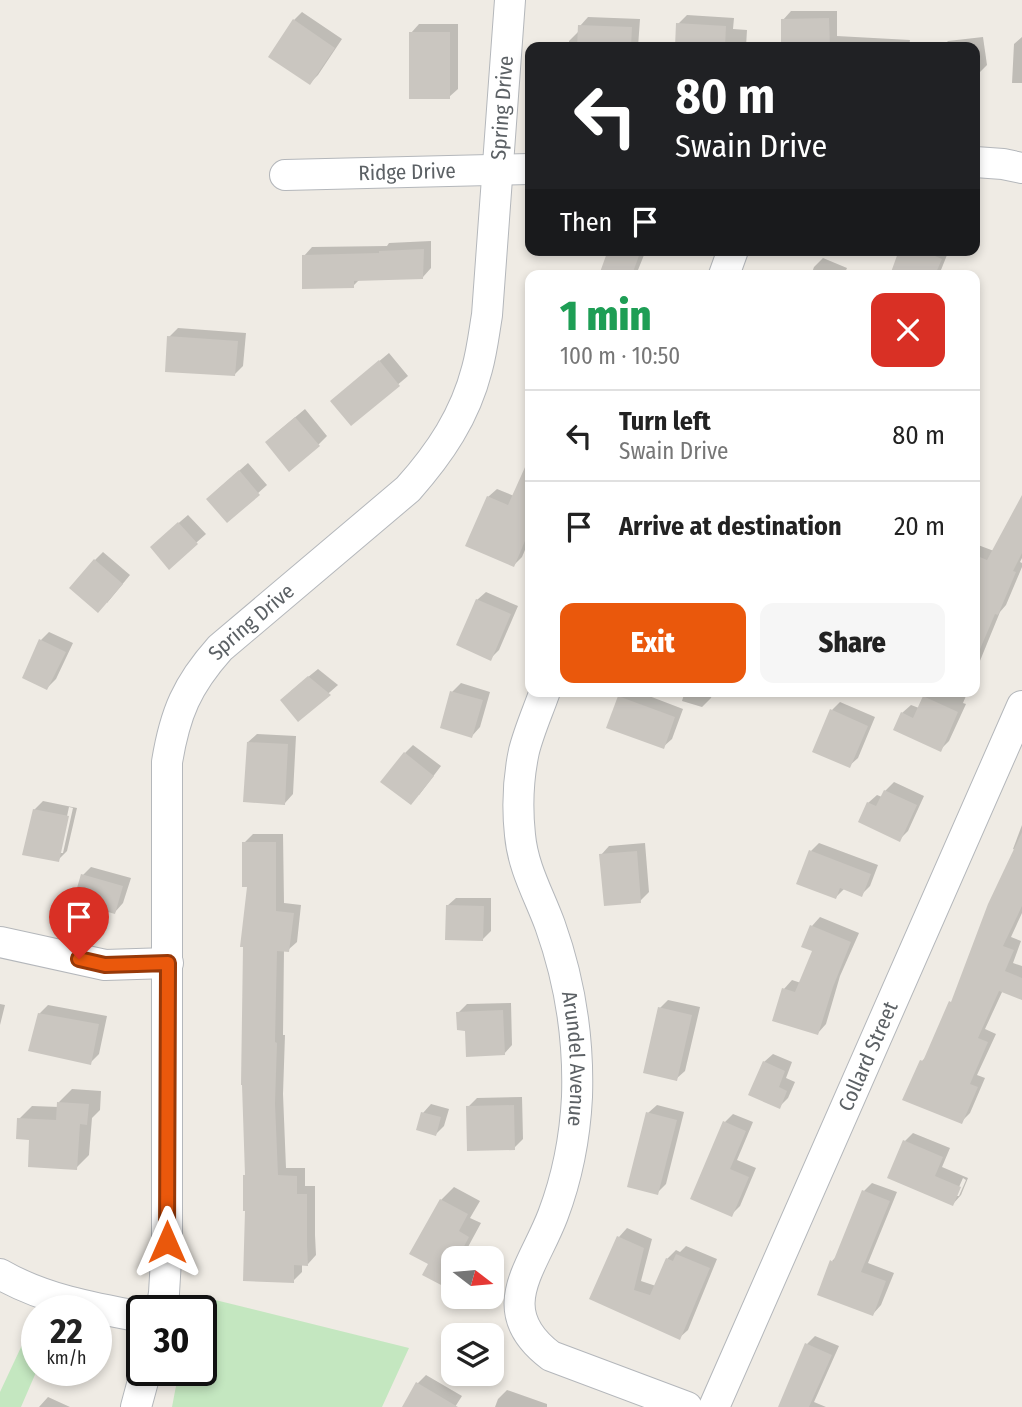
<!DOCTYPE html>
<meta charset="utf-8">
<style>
body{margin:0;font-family:"Fira Sans Condensed",sans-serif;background:#f6f6f6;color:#222;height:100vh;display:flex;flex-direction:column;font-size:26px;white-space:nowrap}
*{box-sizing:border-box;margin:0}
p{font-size:23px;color:#767676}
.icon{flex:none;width:38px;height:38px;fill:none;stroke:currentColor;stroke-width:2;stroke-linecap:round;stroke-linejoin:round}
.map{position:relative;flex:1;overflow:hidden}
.sheet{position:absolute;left:525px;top:270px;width:455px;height:427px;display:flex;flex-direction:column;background:#fff;border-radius:14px;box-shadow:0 4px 10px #0003}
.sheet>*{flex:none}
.guide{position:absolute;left:525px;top:42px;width:455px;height:214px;border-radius:14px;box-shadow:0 4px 10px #0003;background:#202124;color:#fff;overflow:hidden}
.needle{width:46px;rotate:106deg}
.buttons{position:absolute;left:441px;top:1246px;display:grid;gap:14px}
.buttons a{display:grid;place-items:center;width:63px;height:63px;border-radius:14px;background:#fff;box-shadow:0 4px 10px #0003;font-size:35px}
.speed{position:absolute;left:21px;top:1295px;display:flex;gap:14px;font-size:35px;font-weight:700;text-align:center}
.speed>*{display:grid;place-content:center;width:91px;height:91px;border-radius:50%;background:#fff;box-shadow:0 4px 10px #0003;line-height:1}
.speed small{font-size:18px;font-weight:400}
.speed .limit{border:4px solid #111;border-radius:10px;background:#fff;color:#111}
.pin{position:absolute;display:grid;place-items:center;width:60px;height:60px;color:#fff;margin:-72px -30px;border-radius:50% 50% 50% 0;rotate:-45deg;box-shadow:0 0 7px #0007}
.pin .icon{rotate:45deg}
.me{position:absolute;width:77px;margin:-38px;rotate:0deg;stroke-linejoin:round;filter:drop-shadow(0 0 5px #0008)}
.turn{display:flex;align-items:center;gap:24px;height:147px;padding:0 35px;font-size:32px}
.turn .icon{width:91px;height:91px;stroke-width:2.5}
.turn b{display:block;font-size:49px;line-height:60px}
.then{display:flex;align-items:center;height:66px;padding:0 35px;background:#0003;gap:14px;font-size:26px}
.round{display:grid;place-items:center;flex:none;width:74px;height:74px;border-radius:14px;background:#f6f6f6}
.headline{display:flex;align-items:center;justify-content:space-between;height:119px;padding:0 35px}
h1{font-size:42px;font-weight:800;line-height:52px;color:#1e9e55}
.cta{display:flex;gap:14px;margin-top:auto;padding:14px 35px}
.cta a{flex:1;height:80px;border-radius:14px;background:#ea580c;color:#fff;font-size:28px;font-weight:800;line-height:80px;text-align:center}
.cta a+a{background:#f6f6f6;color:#222}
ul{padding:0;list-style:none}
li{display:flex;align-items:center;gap:21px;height:91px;padding:0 35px;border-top:2px solid #e0e0e0}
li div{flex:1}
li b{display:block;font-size:26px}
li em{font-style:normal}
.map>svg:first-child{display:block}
.green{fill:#c4e7c0}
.shadow{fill:#0003;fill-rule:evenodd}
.building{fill:#cac6c0}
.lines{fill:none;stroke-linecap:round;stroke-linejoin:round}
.street-casing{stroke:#b4b7bb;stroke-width:32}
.street{stroke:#fff;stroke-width:30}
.route-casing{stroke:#983908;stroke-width:18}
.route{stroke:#ea580c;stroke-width:12}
.labels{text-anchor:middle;stroke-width:6;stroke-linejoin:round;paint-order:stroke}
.street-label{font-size:21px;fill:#5c6165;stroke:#fff}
</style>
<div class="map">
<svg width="1022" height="1407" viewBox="0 0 1022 1407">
<rect width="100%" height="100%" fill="#efebe4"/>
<!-- green -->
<path class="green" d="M 195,1295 L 409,1348 L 382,1407 L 172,1407 L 179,1370 L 201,1370 L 201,1311 L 191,1311 Z
M 37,1313 L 37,1370 L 21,1407 L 0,1407 L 0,1392 Z"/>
<!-- shadow -->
<path class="shadow" d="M 791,11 L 837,11 L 837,36 L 910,40 L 909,47 L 783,47 L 783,20 Z
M 302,12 L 342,39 L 318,75 L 310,83 L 294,20 Z
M 687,15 L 734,18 L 733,29 L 747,30 L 746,47 L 676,47 L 678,24 Z
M 588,17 L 640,19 L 638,47 L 569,47 L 569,41 L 578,32 L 580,26 Z
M 419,24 L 458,24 L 458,89 L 449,97 L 411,33 Z
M 983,37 L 987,65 L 978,74 L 975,74 L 975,47 L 942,47 L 948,41 Z
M 1022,37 L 1022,83 L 1012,83 L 1014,44 Z
M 431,241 L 431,268 L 423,277 L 360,279 L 353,286 L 304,256 L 312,247 L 387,246 L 389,243 Z
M 610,250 L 646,250 L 636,275 L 601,275 Z
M 901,250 L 949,250 L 939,275 L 906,275 Z
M 823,258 L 847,268 L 844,275 L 811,275 L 814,267 Z
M 178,328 L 246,333 L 243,366 L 235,374 L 169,337 Z
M 389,353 L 408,376 L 351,424 L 341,393 Z
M 305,409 L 327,436 L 318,445 L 275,434 Z
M 530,461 L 530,538 L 522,557 L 514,565 L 488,497 L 497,489 L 514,496 Z
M 248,463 L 267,485 L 227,521 L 217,490 Z
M 1022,498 L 1022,558 L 1020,562 L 1022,563 L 1022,567 L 1006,605 L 1000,612 L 975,673 L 975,549 L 978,545 L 994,551 Z
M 188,515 L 206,534 L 169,567 L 160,539 Z
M 103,552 L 130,575 L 107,603 L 95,560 Z
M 486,592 L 518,606 L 499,650 L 491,658 L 477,600 Z
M 49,632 L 73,643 L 56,679 L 47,688 L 41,640 Z
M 318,669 L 338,685 L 298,720 L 291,691 Z
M 461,683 L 490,692 L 480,727 L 472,736 L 452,692 Z
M 625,691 L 636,691 L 683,709 L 672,739 L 663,747 L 620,697 Z
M 685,691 L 713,691 L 711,698 L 702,707 L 682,701 Z
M 927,691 L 968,691 L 963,703 L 966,704 L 949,741 L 940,750 L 902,713 L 911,705 L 919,708 Z
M 840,702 L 875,717 L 858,758 L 849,766 L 832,710 Z
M 257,734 L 296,736 L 293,794 L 285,803 L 248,742 Z
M 413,745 L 441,766 L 419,795 L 405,753 Z
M 894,782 L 924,796 L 908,831 L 900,839 L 868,803 L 877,795 L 882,797 L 885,791 Z
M 43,801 L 77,808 L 67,851 L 58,860 L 34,810 ZM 69,807 L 73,808 L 63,853 L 59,853 Z
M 1022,825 L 1022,913 L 1011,937 L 1021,941 L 1013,963 L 1022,966 L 1022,998 L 1003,990 L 985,1029 L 996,1034 L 977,1075 L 985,1078 L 970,1113 L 961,1122 L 922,1061 L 927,1056 L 954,999 L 1016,850 L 1013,849 Z
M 253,834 L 283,834 L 284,903 L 301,905 L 297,942 L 288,950 L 284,950 L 283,1035 L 285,1035 L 283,1094 L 286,1168 L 305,1168 L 305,1186 L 315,1186 L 315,1235 L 316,1255 L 308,1264 L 302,1263 L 302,1272 L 293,1281 L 247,1174 L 249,885 L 244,843 Z
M 645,843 L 649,892 L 640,901 L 601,855 L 609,846 Z
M 819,843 L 878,865 L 870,886 L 861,895 L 845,888 L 836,897 L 811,851 Z
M 91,867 L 131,878 L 123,903 L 115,912 L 83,875 Z
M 456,898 L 491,898 L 491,931 L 483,939 L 447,906 Z
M 820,917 L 859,933 L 840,976 L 826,1024 L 818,1033 L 784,989 L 792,980 L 801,983 L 815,950 L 804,946 L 812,926 Z
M 668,1000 L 700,1007 L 685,1071 L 676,1079 L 660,1008 Z
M 511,1003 L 512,1045 L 504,1054 L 467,1029 L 458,1013 L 467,1004 Z
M 0,1004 L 5,1005 L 0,1025 Z
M 48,1005 L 107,1016 L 99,1054 L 90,1063 L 39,1014 Z
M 773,1054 L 792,1062 L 786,1078 L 795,1082 L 788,1098 L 779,1107 L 764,1062 Z
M 72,1089 L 101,1091 L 100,1110 L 92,1118 L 89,1155 L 76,1168 L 31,1138 L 19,1119 L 32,1106 L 59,1107 L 59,1102 Z
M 522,1097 L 523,1139 L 514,1148 L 468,1107 L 477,1098 Z
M 431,1104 L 449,1109 L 444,1126 L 436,1134 L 423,1113 Z
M 657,1105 L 684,1112 L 666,1184 L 657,1193 L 648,1113 Z
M 733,1114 L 753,1122 L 737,1160 L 756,1168 L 740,1206 L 732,1214 L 725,1122 Z
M 913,1133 L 950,1148 L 942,1167 L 968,1178 L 961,1195 L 953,1204 L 905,1141 ZM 963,1178 L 966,1180 L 959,1196 L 955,1196 Z
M 872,1183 L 897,1192 L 868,1263 L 894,1273 L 881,1305 L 873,1314 L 832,1261 L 837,1256 L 864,1191 Z
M 454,1187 L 480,1201 L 470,1218 L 481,1223 L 462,1258 L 453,1258 L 453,1273 L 442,1284 L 430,1264 L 441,1200 Z
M 627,1228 L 652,1239 L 641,1281 L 656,1286 L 667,1259 L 676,1250 L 680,1252 L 686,1246 L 717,1259 L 688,1330 L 679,1338 L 591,1298 L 619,1237 Z
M 815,1336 L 839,1346 L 814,1402 L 826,1407 L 780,1407 L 807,1344 Z
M 426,1375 L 462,1396 L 455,1407 L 404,1407 L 417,1384 Z
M 507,1390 L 547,1404 L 547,1407 L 495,1407 L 498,1399 Z
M 48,1397 L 70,1407 L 39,1407 Z"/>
<!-- building -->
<path class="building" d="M 829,18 L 830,47 L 781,47 L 781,19 Z
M 293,19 L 335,48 L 310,85 L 268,57 Z
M 676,23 L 726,26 L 725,47 L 675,47 Z
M 578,25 L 632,27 L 631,47 L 577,47 Z
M 409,32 L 450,32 L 450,99 L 409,99 Z
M 424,249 L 423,279 L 354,281 L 354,288 L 302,289 L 302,255 L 379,253 L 379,251 Z
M 608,250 L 641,250 L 632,275 L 599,275 Z
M 899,250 L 921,250 L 942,259 L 935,275 L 890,275 Z
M 167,336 L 238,341 L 235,376 L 165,372 Z
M 379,360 L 400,386 L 351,426 L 330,401 Z
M 295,417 L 320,446 L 289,472 L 265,442 Z
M 530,456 L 530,529 L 514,567 L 465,546 L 487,496 L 508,505 Z
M 239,470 L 260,495 L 227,523 L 206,499 Z
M 1022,495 L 1022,553 L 1013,571 L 1016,572 L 998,615 L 995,614 L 975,661 L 975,555 L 987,560 Z
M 178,522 L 198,544 L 169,570 L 150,547 Z
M 94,559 L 123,584 L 98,613 L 69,588 Z
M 476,599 L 511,614 L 491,661 L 456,645 Z
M 39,639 L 66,652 L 47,690 L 22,678 Z
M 308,676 L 331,695 L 298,722 L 280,700 Z
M 450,691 L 483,700 L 472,738 L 440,728 Z
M 618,696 L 675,717 L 664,749 L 606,728 Z
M 923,696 L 958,712 L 941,752 L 893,730 L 901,712 L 913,718 Z
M 830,709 L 868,726 L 850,768 L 812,752 Z
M 247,742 L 288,744 L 285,805 L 243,802 Z
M 404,752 L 434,776 L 411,805 L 380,782 Z
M 884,790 L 917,805 L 900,842 L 858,822 L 867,802 L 876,806 Z
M 33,809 L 69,816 L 59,862 L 22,855 Z
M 1022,832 L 1022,906 L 1003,946 L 1014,950 L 1005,971 L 1022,978 L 1022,1000 L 999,991 L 978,1038 L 988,1042 L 970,1084 L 978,1087 L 962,1124 L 902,1100 L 920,1060 L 923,1061 L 949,1001 L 951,1002 L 988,904 Z
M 242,842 L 276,842 L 276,911 L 294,913 L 289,952 L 277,951 L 275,1042 L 277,1043 L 275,1103 L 278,1175 L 297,1176 L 297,1194 L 307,1194 L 307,1245 L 308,1266 L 294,1265 L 294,1283 L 243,1281 L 245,1211 L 243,1211 L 243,1175 L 245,1175 L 242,1085 L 241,1085 L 243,947 L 240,947 L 247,887 L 242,887 Z
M 809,850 L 871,874 L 862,897 L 840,888 L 836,899 L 796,884 Z
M 637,851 L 641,903 L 604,906 L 599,854 Z
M 81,874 L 123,886 L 115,914 L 73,902 Z
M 446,905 L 484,906 L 483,941 L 445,940 Z
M 810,925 L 851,942 L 833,987 L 818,1035 L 772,1021 L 782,988 L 795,992 L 812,951 L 801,947 Z
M 658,1007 L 692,1015 L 677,1081 L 643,1073 Z
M 503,1010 L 505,1055 L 466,1057 L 465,1031 L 457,1030 L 456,1012 Z
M 38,1013 L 99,1024 L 91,1065 L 28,1051 Z
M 763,1061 L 785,1071 L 779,1087 L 787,1091 L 780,1109 L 748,1095 Z
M 57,1102 L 89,1104 L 87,1125 L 80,1124 L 77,1170 L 28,1167 L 29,1140 L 16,1139 L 17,1118 L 56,1120 Z
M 514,1105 L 515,1150 L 467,1151 L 466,1106 Z
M 421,1112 L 441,1117 L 436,1136 L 416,1130 Z
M 646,1112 L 677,1120 L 658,1195 L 627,1187 Z
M 723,1121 L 746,1131 L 730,1169 L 749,1177 L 732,1217 L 690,1199 Z
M 903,1140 L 943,1157 L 935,1176 L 961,1187 L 953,1206 L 887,1178 Z
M 862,1190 L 890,1201 L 861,1272 L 886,1281 L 873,1316 L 817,1295 L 830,1260 L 833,1262 Z
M 440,1199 L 468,1214 L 459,1231 L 469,1237 L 458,1258 L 453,1258 L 453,1266 L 443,1286 L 422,1275 L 428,1264 L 409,1254 Z
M 617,1236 L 644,1248 L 634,1290 L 650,1295 L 666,1258 L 673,1261 L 676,1254 L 710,1268 L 680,1340 L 589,1299 Z
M 805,1343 L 832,1355 L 809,1407 L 778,1407 Z
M 416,1382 L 458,1407 L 402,1407 Z"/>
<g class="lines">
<!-- street casing -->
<g class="street-casing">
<g id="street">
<path d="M 975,162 L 1003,164 L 1022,168"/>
<path id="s1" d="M 285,175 L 530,169"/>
<path d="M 724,275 L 733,250"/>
<path id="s2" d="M 545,691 C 538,711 529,731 524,751 C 518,779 517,807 520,835 C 523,868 539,895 550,925 C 570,981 579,1037 577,1097 C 575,1137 567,1178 553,1215 C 533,1268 490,1310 551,1356 L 687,1407"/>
<path d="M 0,942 L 105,965 L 168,963"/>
<path d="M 0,1274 C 43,1299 93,1308 142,1317"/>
<path id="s3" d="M 161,1311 L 164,1293 L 167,1243 L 167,762 C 175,713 187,685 220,648 L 408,489 C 440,453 465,416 477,369 C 482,351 484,333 487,315 L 510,0"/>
<path d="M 136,1407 L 146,1370"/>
<path id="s4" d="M 714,1407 L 1022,706"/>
</g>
</g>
<!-- street -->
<use href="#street" class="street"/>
</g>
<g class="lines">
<!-- route casing -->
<g class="route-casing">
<path id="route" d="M 79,959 L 105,965 L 168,963 L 167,1242"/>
</g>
<!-- route -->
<use href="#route" class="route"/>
</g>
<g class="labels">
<!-- street labels -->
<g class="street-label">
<text dy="7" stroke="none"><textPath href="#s3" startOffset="1326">Spring Drive</textPath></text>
<text dy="7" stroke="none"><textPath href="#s1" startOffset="122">Ridge Drive</textPath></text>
<text dy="7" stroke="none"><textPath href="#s3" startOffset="718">Spring Drive</textPath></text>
<text dy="7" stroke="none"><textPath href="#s4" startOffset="383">Collard Street</textPath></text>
<text dy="7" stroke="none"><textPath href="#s2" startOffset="380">Arundel Avenue</textPath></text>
</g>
</g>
</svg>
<div class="buttons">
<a><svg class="needle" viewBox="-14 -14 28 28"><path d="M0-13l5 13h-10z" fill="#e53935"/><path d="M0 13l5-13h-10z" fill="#767676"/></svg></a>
<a><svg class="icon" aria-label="layers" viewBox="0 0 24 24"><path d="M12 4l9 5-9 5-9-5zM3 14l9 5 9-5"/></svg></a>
</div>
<div class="speed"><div>22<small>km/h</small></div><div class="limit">30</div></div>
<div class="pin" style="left:79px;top:959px;background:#d93025"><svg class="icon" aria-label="arrive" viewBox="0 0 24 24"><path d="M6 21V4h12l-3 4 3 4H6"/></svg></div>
<svg class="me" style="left:167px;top:1242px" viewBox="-20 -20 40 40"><path d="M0-17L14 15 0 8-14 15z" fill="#ea580c" stroke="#fff" stroke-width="4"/></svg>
<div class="guide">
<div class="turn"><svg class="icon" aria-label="left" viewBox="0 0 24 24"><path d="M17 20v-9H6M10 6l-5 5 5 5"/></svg><div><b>80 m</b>Swain Drive</div></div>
<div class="then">Then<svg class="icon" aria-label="arrive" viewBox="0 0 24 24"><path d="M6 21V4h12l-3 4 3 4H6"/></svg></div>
</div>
<section class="sheet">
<div class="headline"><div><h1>1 min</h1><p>100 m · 10:50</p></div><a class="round" style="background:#d93025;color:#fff"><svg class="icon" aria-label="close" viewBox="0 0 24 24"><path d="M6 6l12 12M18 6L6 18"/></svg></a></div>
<ul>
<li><svg class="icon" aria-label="left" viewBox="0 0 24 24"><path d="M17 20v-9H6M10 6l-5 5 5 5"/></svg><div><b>Turn left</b><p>Swain Drive</p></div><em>80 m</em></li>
<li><svg class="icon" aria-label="arrive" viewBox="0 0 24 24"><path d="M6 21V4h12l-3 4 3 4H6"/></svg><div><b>Arrive at destination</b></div><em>20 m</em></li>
</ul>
<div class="cta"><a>Exit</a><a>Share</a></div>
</section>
</div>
